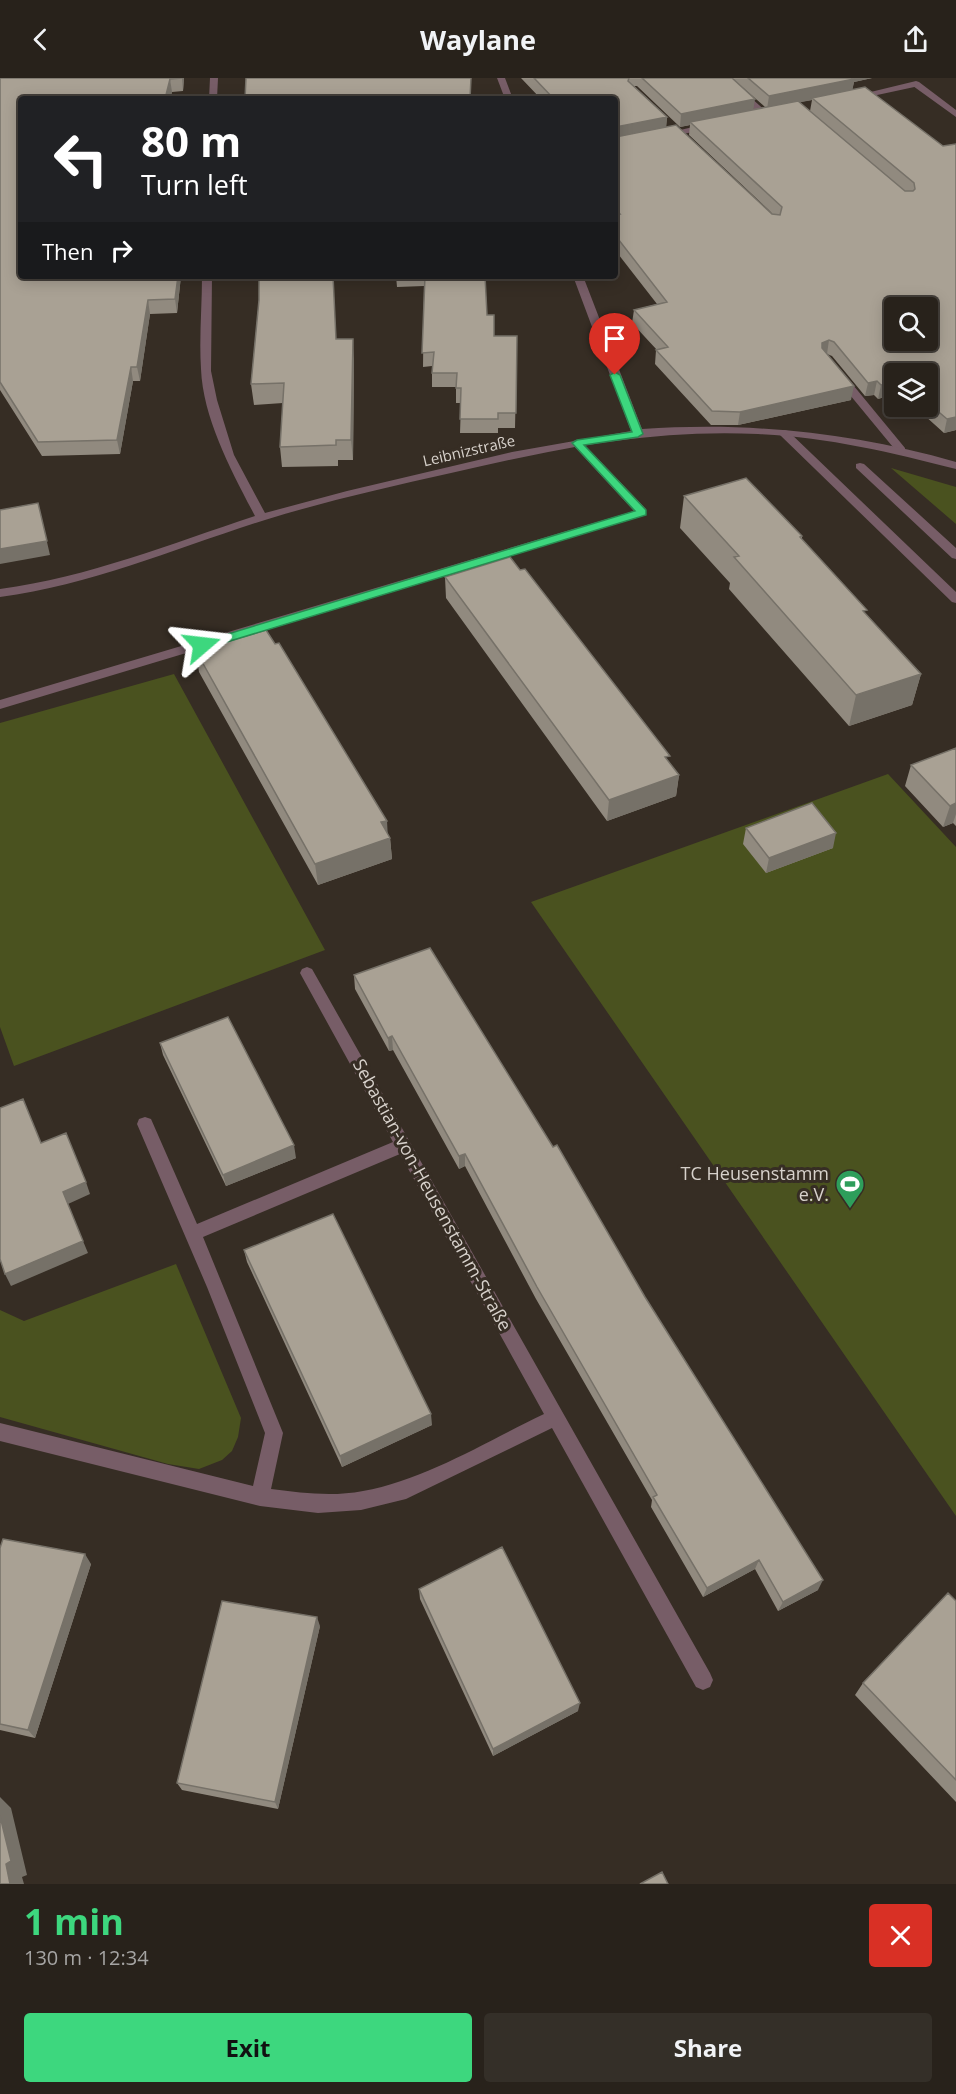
<!DOCTYPE html>
<meta charset="utf-8">
<style>
body{margin:0;font-family:"Open Sans",sans-serif;background:#342f28;color:#f1f3f6;height:100vh;display:flex;flex-direction:column;font-size:22px;white-space:nowrap}
*{box-sizing:border-box;margin:0}
p{font-size:20px;color:#a5a4a3}
.icon{flex:none;width:33px;height:33px;fill:none;stroke:currentColor;stroke-width:2;stroke-linecap:round;stroke-linejoin:round}
.map{position:relative;height:1806px;overflow:hidden}
.panel{display:flex;flex-direction:column;background:#28221b;flex:1}
.panel>*{flex:none}
.banner{position:absolute;left:18px;top:18px;width:600px;height:183px;border-radius:6px;box-shadow:0 3px 15px #0003,0 0 0 2px #443f3a;background:#202124;color:#fff;overflow:hidden}
.tools{position:absolute;left:884px;top:219px;display:grid;gap:12px}
.tools a{display:grid;place-items:center;width:54px;height:54px;border-radius:6px;background:#28221b;box-shadow:0 3px 15px #0003,0 0 0 2px #443f3a;font-size:30px}
.pin{position:absolute;display:grid;place-items:center;width:51px;height:51px;color:#fff;margin:-62px -26px;border-radius:50% 50% 50% 0;rotate:-45deg;box-shadow:0 0 6px #0007}
.pin .icon{rotate:45deg}
.me{position:absolute;width:66px;margin:-33px;rotate:73deg;stroke-linejoin:round;filter:drop-shadow(0 0 4px #0008)}
.turn{display:flex;align-items:center;gap:21px;height:126px;padding:0 24px;font-size:27px}
.turn .icon{width:78px;height:78px;stroke-width:2.5}
.turn b{display:block;font-size:42px;line-height:51px}
.then{display:flex;align-items:center;height:57px;padding:0 24px;background:#0003;gap:12px;font-size:22px}
.round{display:grid;place-items:center;flex:none;width:63px;height:63px;border-radius:6px;background:#342f28}
.summary{display:flex;align-items:center;justify-content:space-between;height:102px;padding:0 24px}
h1{font-size:36px;font-weight:700;line-height:45px;color:#3dd77e}
.primary-button{display:flex;gap:12px;margin-top:auto;padding:12px 24px}
.primary-button a{flex:1;height:69px;border-radius:6px;background:#3dd77e;color:#111;font-size:24px;font-weight:700;line-height:69px;text-align:center}
.primary-button a+a{background:#342f28;color:#f1f3f6}
header{display:flex;justify-content:space-between;align-items:center;height:78px;padding:0 24px;background:#28221b;font-size:27px;font-weight:700}
.map>svg:first-child{display:block}
.green{fill:#4a521f}
.lines{fill:none;stroke-linecap:round;stroke-linejoin:round}
.service{fill:#775d67;fill-rule:evenodd}
.minor{fill:#775d67;fill-rule:evenodd}
.wall{fill:#918a7f;fill-rule:evenodd}
.shaded-wall{fill:#767168}
.building{fill:#a9a194;stroke:#767168;stroke-width:1.5;fill-rule:evenodd}
.route{fill:#3dd77e;stroke:#288c52;stroke-width:1.5}
.labels{text-anchor:middle;stroke-width:6;stroke-linejoin:round;paint-order:stroke}
.far-street-label{font-size:15px;fill:#d7d1cb;stroke:#362d24}
.poi-label{font-size:18px;fill:#d7d1cb;stroke:#362d24;text-anchor:end}
.street-label{font-size:18px;fill:#d7d1cb;stroke:#362d24}
</style>
<header><svg class="icon" aria-label="back" viewBox="0 0 24 24"><path d="M15 5l-7 7 7 7"/></svg>Waylane<svg class="icon" aria-label="share" viewBox="0 0 24 24"><path d="M12 15V3M7 8l5-5 5 5M5 13v7h14v-7"/></svg></header>
<div class="map">
<svg width="956" height="1806" viewBox="0 0 956 1806">
<rect width="100%" height="100%" fill="#362d24"/>
<!-- green -->
<path class="green" d="M 891,390 L 956,409 L 956,446 Z
M 174,596 L 325,872 L 14,988 L 0,949 L 0,645 Z
M 888,696 L 956,769 L 956,1438 L 531,824 Z
M 176,1186 L 241,1340 L 238,1359 L 232,1373 L 222,1382 L 199,1391 L 168,1386 L 0,1339 L 0,1232 L 24,1243 Z"/>
<g class="lines">
<!-- service -->
<path class="service" d="M 720,0 L 729,0 L 768,35 L 768,39 L 762,39 Z
M 913,4 L 919,4 L 956,32 L 956,39 L 913,8 Z
M 840,295 L 844,296 L 905,370 L 905,374 L 897,374 L 836,300 L 836,296 Z
M 784,352 L 788,353 L 956,514 L 956,525 L 952,524 L 780,357 L 778,355 Z
M 577,362 L 581,363 L 646,431 L 646,437 L 0,631 L 0,622 L 634,433 L 573,367 L 573,363 Z
M 860,385 L 864,386 L 956,470 L 956,481 L 952,480 L 856,390 L 856,386 Z"/>
<!-- minor -->
<path class="minor" d="M 210,0 L 218,0 L 217,21 L 209,21 Z
M 497,0 L 505,0 L 513,21 L 505,21 Z
M 916,3 L 919,4 L 919,8 L 854,22 L 850,19 Z
M 710,45 L 713,46 L 713,50 L 663,60 L 659,57 Z
M 202,198 L 212,198 L 211,293 L 217,322 L 234,377 L 265,435 L 347,413 L 512,374 L 631,353 L 573,198 L 583,198 L 642,351 C 749,344 852,354 956,384 L 956,391 C 890,374 826,359 758,356 C 650,351 555,371 451,395 C 389,409 326,423 265,442 C 176,470 93,507 0,519 L 0,511 C 89,499 170,466 255,438 C 232,394 203,341 201,291 C 199,260 202,229 202,198 Z
M 307,889 L 312,891 L 710,1595 L 713,1602 L 710,1609 L 703,1612 L 696,1609 L 552,1350 L 406,1421 L 361,1432 L 318,1435 L 260,1428 L 0,1363 L 0,1345 L 253,1408 L 265,1355 L 207,1209 L 137,1046 L 139,1041 L 145,1039 L 151,1041 L 197,1146 L 393,1064 L 300,895 L 302,891 ZM 400,1076 L 544,1336 C 487,1363 425,1402 363,1413 C 332,1419 302,1415 271,1411 L 283,1355 L 203,1159 Z"/>
</g>
<!-- wall -->
<path class="wall" d="M 0,0 L 184,0 L 183,13 L 172,14 L 170,21 L 21,21 L 181,198 L 177,235 L 150,236 L 140,303 L 133,303 L 120,376 L 42,378 L 0,312 Z
M 521,0 L 732,0 L 753,32 L 765,29 L 732,0 L 872,0 L 854,4 L 852,12 L 943,68 L 956,352 L 944,355 L 914,328 L 927,328 L 927,296 L 894,296 L 894,316 L 878,321 L 874,317 L 865,318 L 832,278 L 827,276 L 851,322 L 738,347 L 711,347 L 655,286 L 656,272 L 657,272 L 632,245 L 634,232 L 657,226 L 615,172 L 615,21 L 541,21 ZM 634,8 L 637,8 L 680,49 L 690,47 L 689,57 L 773,136 L 666,49 L 667,39 ZM 812,22 L 810,33 L 799,24 Z
M 396,198 L 485,198 L 487,237 L 494,258 L 517,258 L 515,350 L 498,350 L 498,355 L 460,355 L 461,325 L 456,325 L 456,309 L 432,309 L 432,288 L 423,289 L 424,208 L 397,209 Z
M 259,222 L 336,261 L 354,281 L 353,382 L 338,382 L 338,388 L 282,389 L 280,369 L 283,325 L 254,327 L 251,306 Z
M 684,418 L 802,458 L 802,461 L 866,536 L 921,596 L 912,627 L 849,648 L 729,511 L 730,505 L 680,450 Z
M 445,499 L 669,684 L 679,697 L 676,718 L 607,743 L 446,520 Z
M 196,573 L 390,760 L 392,781 L 318,807 L 199,594 Z
M 956,670 L 956,748 L 953,745 L 943,749 L 905,708 L 911,687 Z
M 746,750 L 833,770 L 766,795 L 743,766 Z
M 354,897 L 818,1512 L 778,1533 L 755,1491 L 703,1519 L 651,1429 L 652,1422 L 536,1221 L 465,1088 L 459,1091 L 393,972 L 389,973 L 355,911 Z
M 160,965 L 296,1080 L 226,1108 L 163,977 Z
M 244,1172 L 432,1347 L 342,1389 L 247,1184 Z
M 0,1470 L 91,1486 L 35,1660 L 0,1652 Z
M 419,1511 L 578,1633 L 493,1678 L 420,1521 Z
M 956,1523 L 956,1724 L 855,1617 L 863,1605 Z
M 320,1548 L 278,1731 L 182,1712 L 177,1705 Z"/>
<!-- shaded-wall -->
<path class="shaded-wall" d="M 182,0 L 184,0 L 183,13 Z
M 843,0 L 872,0 L 854,4 L 852,14 L 812,20 L 812,22 L 767,31 L 769,18 Z
M 170,1 L 172,14 L 170,21 L 165,21 Z
M 755,21 L 753,34 L 690,44 L 690,47 L 680,49 L 681,36 Z
M 667,39 L 666,51 L 615,62 L 615,49 Z
M 178,198 L 181,198 L 177,235 L 175,221 Z
M 148,222 L 150,236 L 140,303 L 137,289 Z
M 353,261 L 354,281 L 353,382 L 351,362 Z
M 829,262 L 827,276 L 820,279 L 822,265 Z
M 131,289 L 133,303 L 120,376 L 117,362 Z
M 877,303 L 874,317 L 865,318 L 868,305 Z
M 894,304 L 894,316 L 878,321 L 881,307 Z
M 854,308 L 851,322 L 738,347 L 740,334 Z
M 956,339 L 956,352 L 944,355 L 947,341 Z
M 38,425 L 50,477 L 0,486 L 0,471 Z
M 921,596 L 912,627 L 849,648 L 856,617 Z
M 679,697 L 676,718 L 607,743 L 609,722 Z
M 956,725 L 956,736 L 953,745 L 943,749 L 950,728 Z
M 387,743 L 388,761 L 390,760 L 392,781 L 318,807 L 315,786 L 381,744 Z
M 836,755 L 833,770 L 766,795 L 769,780 Z
M 392,958 L 393,972 L 389,973 L 388,960 Z
M 294,1067 L 296,1080 L 226,1108 L 223,1097 Z
M 465,1076 L 465,1088 L 459,1091 L 459,1078 Z
M 86,1104 L 90,1116 L 68,1126 L 63,1114 Z
M 83,1163 L 88,1175 L 11,1208 L 5,1196 Z
M 431,1336 L 432,1347 L 342,1389 L 340,1378 Z
M 85,1476 L 91,1486 L 35,1660 L 28,1652 Z
M 759,1482 L 755,1491 L 703,1519 L 707,1510 Z
M 823,1502 L 818,1512 L 778,1533 L 783,1524 Z
M 317,1539 L 320,1548 L 278,1731 L 275,1724 Z
M 580,1625 L 578,1633 L 493,1678 L 493,1671 Z
M 0,1719 L 11,1730 L 27,1797 L 22,1799 L 24,1806 L 10,1806 L 6,1786 L 0,1738 Z"/>
<!-- building -->
<path class="building" d="M 0,0 L 182,0 L 170,1 L 165,21 L 21,21 L 21,198 L 178,198 L 175,221 L 148,222 L 137,289 L 131,289 L 117,362 L 38,364 L 0,304 Z
M 246,0 L 471,0 L 470,21 L 245,21 Z
M 534,0 L 629,0 L 628,3 L 667,39 L 615,49 L 615,51 L 615,21 L 554,21 Z
M 642,0 L 732,0 L 755,21 L 681,36 Z
M 748,0 L 853,0 L 854,1 L 769,18 Z
M 865,9 L 943,68 L 956,66 L 956,339 L 947,341 L 927,324 L 927,296 L 894,296 L 894,304 L 881,307 L 877,303 L 868,305 L 834,264 L 829,262 L 822,265 L 822,270 L 854,308 L 740,334 L 712,333 L 656,272 L 668,269 L 634,232 L 667,224 L 615,157 L 615,136 L 620,136 L 615,130 L 615,58 L 616,59 L 676,47 L 772,136 L 780,137 L 782,129 L 690,44 L 798,23 L 905,113 L 913,113 L 915,111 L 914,105 L 812,20 ZM 894,230 L 927,230 L 927,262 L 894,262 Z
M 259,198 L 333,198 L 336,261 L 353,261 L 351,362 L 336,362 L 336,367 L 280,369 L 284,305 L 251,306 L 259,222 Z
M 425,198 L 485,198 L 487,237 L 494,237 L 494,258 L 517,258 L 516,335 L 498,335 L 498,341 L 460,341 L 461,310 L 456,310 L 457,295 L 432,295 L 434,274 L 422,275 Z
M 746,400 L 802,458 L 800,459 L 867,532 L 863,533 L 921,596 L 856,617 L 734,479 L 739,478 L 684,418 Z
M 38,425 L 47,463 L 0,471 L 0,432 Z
M 510,479 L 520,492 L 525,491 L 670,678 L 665,679 L 679,697 L 609,722 L 445,499 Z
M 266,552 L 275,566 L 279,565 L 387,743 L 381,744 L 390,760 L 315,786 L 196,573 Z
M 956,670 L 956,725 L 950,728 L 911,687 Z
M 812,725 L 836,755 L 769,780 L 746,750 Z
M 430,870 L 553,1069 L 557,1067 L 645,1219 L 823,1502 L 783,1524 L 759,1482 L 707,1510 L 653,1419 L 657,1417 L 537,1209 L 465,1076 L 459,1078 L 392,958 L 388,960 L 354,897 Z
M 228,939 L 294,1067 L 223,1097 L 160,965 Z
M 23,1021 L 41,1065 L 66,1055 L 86,1104 L 63,1114 L 83,1163 L 5,1196 L 0,1181 L 0,1030 Z
M 333,1136 L 431,1336 L 340,1378 L 244,1172 Z
M 3,1461 L 85,1476 L 28,1652 L 0,1646 L 0,1470 Z
M 502,1469 L 580,1625 L 493,1671 L 419,1511 Z
M 948,1515 L 956,1523 L 956,1702 L 863,1605 Z
M 222,1523 L 317,1539 L 275,1724 L 177,1705 Z
M 0,1738 L 11,1783 L 6,1786 L 10,1806 L 0,1806 Z
M 662,1794 L 668,1806 L 640,1806 Z"/>
<!-- route -->
<path class="route" d="M 615,294 L 620,297 L 643,356 L 638,359 L 584,367 L 646,432 L 646,437 L 207,570 L 198,570 L 198,565 L 635,433 L 572,365 L 577,362 L 632,354 L 610,297 Z"/>
<!-- icons -->
<defs>
<g id="stadium-pin" transform="scale(1.5)"><path d="M0 17L-7.5 6A9.5 9.5 0 1 1 7.5 6Z" fill="#2e9e5b" stroke="#362d24"/><path d="M0-5a6.5 5 0 1 0 0 10a6.5 5 0 1 0 0-10ZM-3.5-1.8h7v3.6h-7Z" fill="#fff"/></g>
</defs>
<g fill-rule="evenodd">
<use href="#stadium-pin" x="850" y="1106"/>
</g>
<g class="labels">
<!-- far-street labels -->
<g class="far-street-label">
<text transform="translate(469 373) rotate(-13)" y="5">Leibnizstraße</text>
</g>
<!-- poi labels -->
<g class="poi-label">
<text x="829" y="1102">TC Heusenstamm<tspan x="829" dy="21">e.V.</tspan></text>
</g>
<!-- street labels -->
<g class="street-label">
<text transform="translate(432 1117) rotate(61)" y="6">Sebastian-von-Heusenstamm-Straße</text>
</g>
</g>
</svg>
<div class="tools">
<a><svg class="icon" aria-label="search" viewBox="0 0 24 24"><circle cx="10" cy="10" r="6"/><path d="M15 15l6 6"/></svg></a>
<a><svg class="icon" aria-label="layers" viewBox="0 0 24 24"><path d="M12 4l9 5-9 5-9-5zM3 14l9 5 9-5"/></svg></a>
</div>
<div class="pin" style="left:615px;top:297px;background:#d93025"><svg class="icon" aria-label="arrive" viewBox="0 0 24 24"><path d="M6 21V4h12l-3 4 3 4H6"/></svg></div>
<svg class="me" style="left:202px;top:567px" viewBox="-20 -20 40 40"><path d="M0-17L14 15 0 8-14 15z" fill="#3dd77e" stroke="#fff" stroke-width="4"/></svg>
<div class="banner">
<div class="turn"><svg class="icon" aria-label="left" viewBox="0 0 24 24"><path d="M17 20v-9H6M10 6l-5 5 5 5"/></svg><div><b>80 m</b>Turn left</div></div>
<div class="then">Then<svg class="icon" aria-label="right" viewBox="0 0 24 24"><path d="M7 20v-9h11M14 6l5 5-5 5"/></svg></div>
</div>
</div>
<section class="panel">
<div class="summary"><div><h1>1 min</h1><p>130 m · 12:34</p></div><a class="round" style="background:#d93025;color:#fff"><svg class="icon" aria-label="close" viewBox="0 0 24 24"><path d="M6 6l12 12M18 6L6 18"/></svg></a></div>
<div class="primary-button"><a>Exit</a><a>Share</a></div>
</section>
